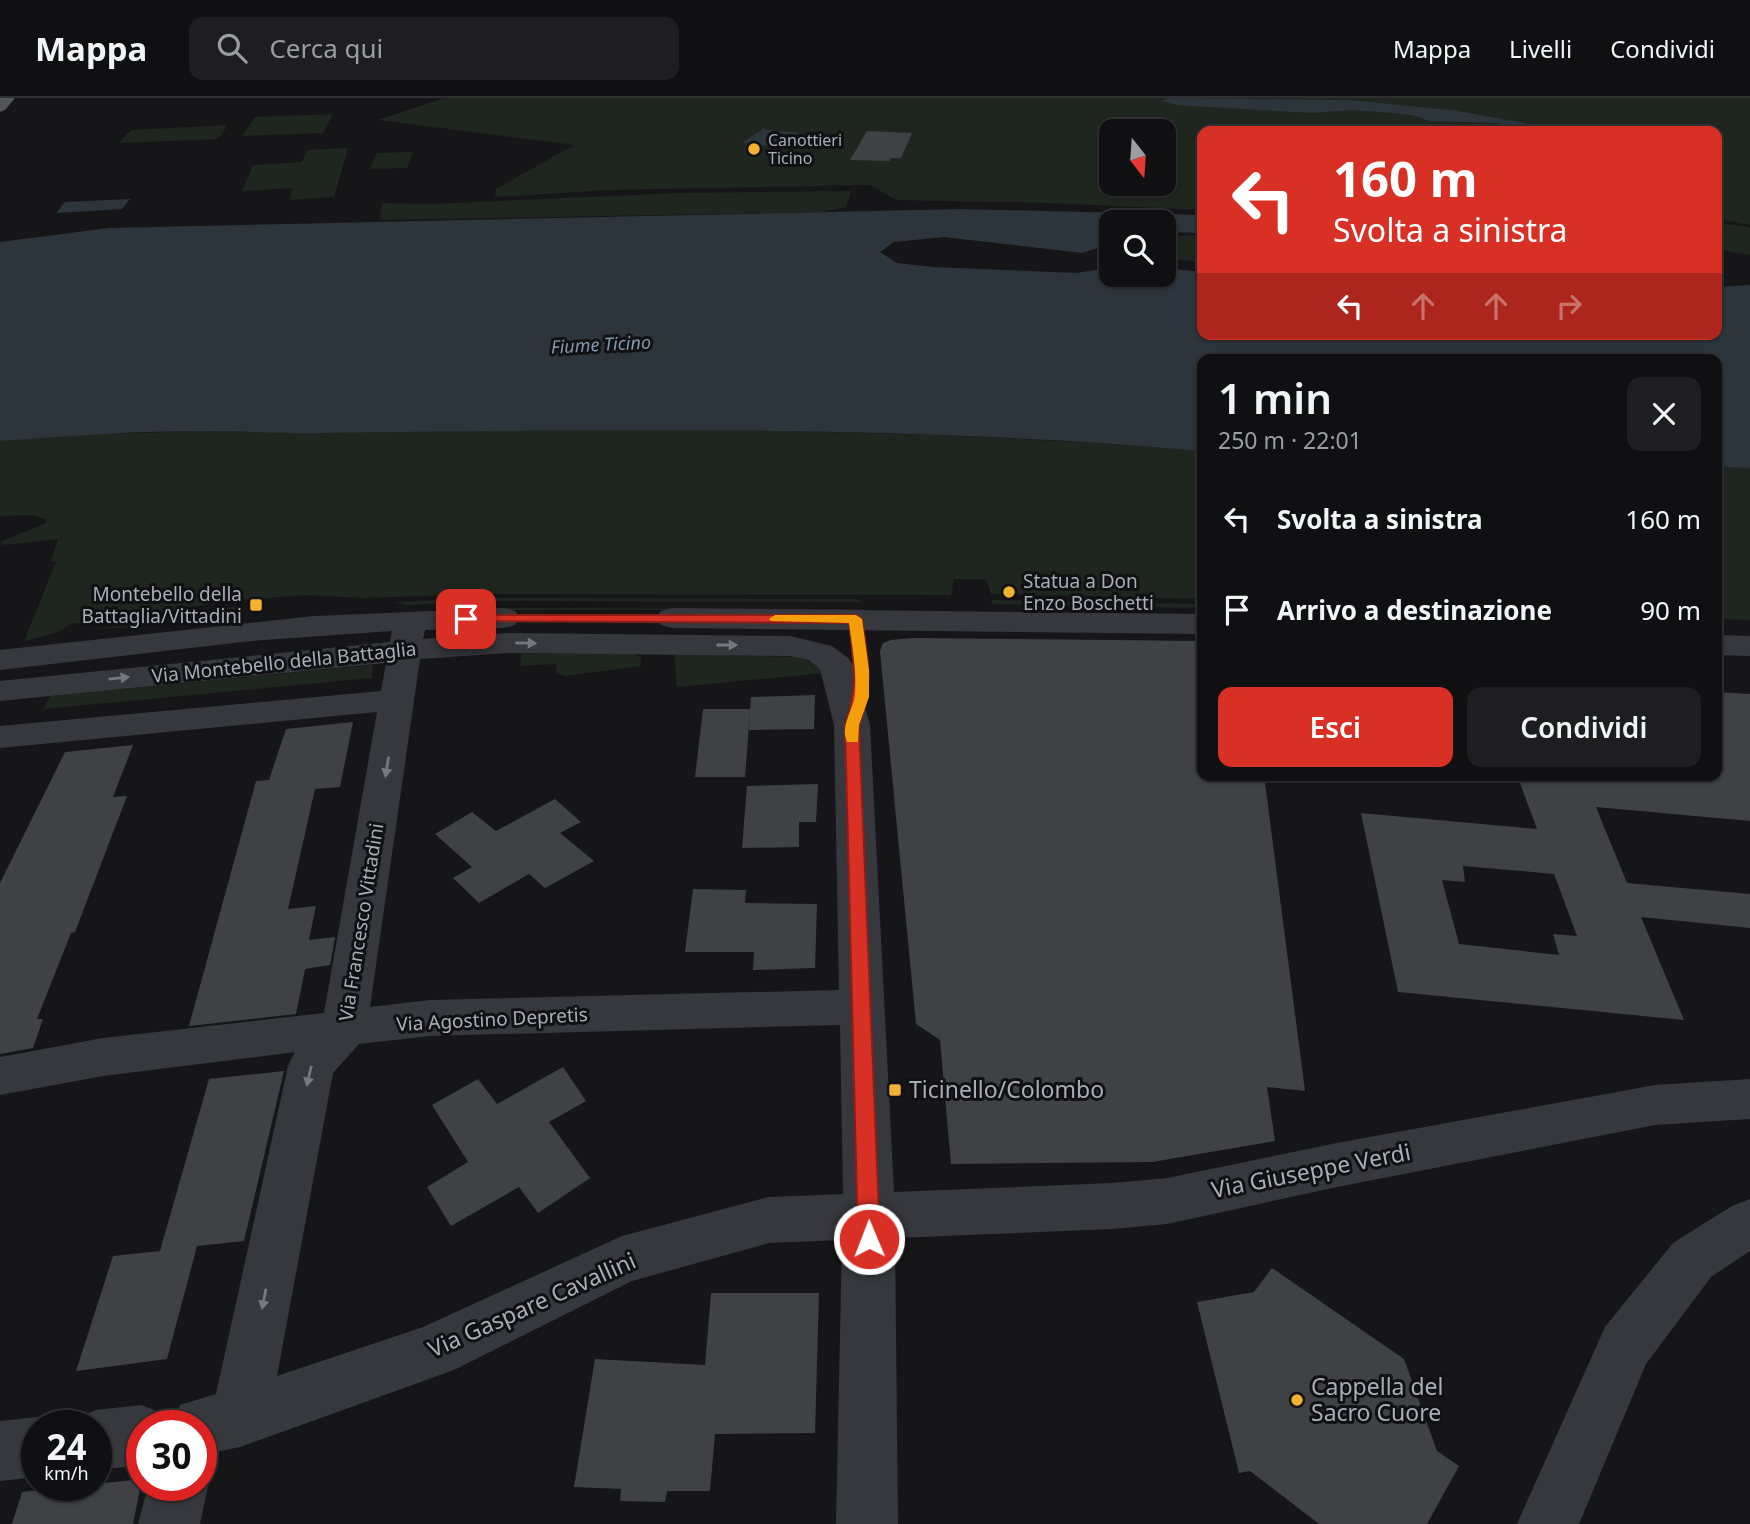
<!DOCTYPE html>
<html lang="it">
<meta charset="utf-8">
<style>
body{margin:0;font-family:"Noto Sans",sans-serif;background:#1e1e20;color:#f1f3f6;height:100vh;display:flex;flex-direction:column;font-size:26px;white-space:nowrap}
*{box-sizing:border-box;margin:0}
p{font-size:23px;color:#9c9d9f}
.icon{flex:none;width:38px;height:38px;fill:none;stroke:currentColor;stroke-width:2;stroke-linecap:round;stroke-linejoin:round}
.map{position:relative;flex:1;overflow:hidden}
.sheet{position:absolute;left:1197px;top:256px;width:525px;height:427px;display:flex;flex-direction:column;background:#101012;border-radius:14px;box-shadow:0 2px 5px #0004,0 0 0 2px #303032}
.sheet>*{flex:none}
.top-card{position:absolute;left:1197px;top:28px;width:525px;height:214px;border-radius:14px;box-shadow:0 2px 5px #0004,0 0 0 2px #303032;background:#d93025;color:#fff;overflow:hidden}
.needle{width:46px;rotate:163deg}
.fabs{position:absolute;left:1099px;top:21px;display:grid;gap:14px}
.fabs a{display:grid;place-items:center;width:77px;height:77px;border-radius:14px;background:#101012;box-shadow:0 2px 5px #0004,0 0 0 2px #303032;font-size:35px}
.speed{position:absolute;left:21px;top:1312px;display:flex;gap:14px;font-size:35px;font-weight:700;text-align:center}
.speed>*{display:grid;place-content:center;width:91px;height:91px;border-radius:50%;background:#101012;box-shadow:0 2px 5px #0004,0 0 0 2px #303032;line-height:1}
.speed small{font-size:18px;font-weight:400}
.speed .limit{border:10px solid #d22;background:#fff;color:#111}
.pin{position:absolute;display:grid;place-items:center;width:60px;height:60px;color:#fff;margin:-30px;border-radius:14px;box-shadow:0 4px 10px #0006}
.me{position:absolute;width:77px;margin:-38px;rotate:359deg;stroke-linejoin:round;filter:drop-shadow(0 0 5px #0008)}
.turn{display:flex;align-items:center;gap:24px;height:147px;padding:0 21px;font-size:32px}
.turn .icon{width:91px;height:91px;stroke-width:2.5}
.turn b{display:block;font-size:49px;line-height:60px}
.lanes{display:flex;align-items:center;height:66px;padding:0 21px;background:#0003;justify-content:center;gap:35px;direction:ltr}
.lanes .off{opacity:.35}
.round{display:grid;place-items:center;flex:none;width:74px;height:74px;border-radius:14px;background:#1e1e20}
.headline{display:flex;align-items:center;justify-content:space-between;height:119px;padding:0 21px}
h1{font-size:42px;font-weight:600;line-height:52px}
.action{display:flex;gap:14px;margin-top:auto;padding:14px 21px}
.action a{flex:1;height:80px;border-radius:14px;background:#d93025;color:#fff;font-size:28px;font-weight:600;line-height:80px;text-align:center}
.action a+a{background:#1e1e20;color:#f1f3f6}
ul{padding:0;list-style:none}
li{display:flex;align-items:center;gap:21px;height:91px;padding:0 21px}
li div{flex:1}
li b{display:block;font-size:26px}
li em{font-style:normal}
header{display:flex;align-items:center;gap:42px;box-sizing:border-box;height:98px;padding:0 35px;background:#101012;border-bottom:2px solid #303032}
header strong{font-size:33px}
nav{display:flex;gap:38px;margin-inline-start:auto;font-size:24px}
.search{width:490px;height:63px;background:#1e1e20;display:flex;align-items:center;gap:18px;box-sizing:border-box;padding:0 24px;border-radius:14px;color:#9c9d9f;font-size:26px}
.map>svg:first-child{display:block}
.green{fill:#1e261f;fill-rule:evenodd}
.water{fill:#2c353c}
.building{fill:#404145;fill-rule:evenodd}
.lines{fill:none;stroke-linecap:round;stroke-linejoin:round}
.minor{fill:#37383d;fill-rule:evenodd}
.major{fill:#53555c;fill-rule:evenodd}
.oneway{fill:#757881}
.route{fill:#d93025;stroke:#8d1f18;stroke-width:2}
.slow{fill:#f59e0b}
.poi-dot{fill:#f2b134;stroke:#111113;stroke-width:2.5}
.labels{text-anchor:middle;stroke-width:6;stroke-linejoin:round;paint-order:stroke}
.far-poi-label{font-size:16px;fill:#a8adb8;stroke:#111113;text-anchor:start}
.far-water-label{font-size:18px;font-style:italic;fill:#7f9bb3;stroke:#111113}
.poi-label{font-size:19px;fill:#a8adb8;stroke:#111113;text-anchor:start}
.street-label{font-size:19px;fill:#a8adb8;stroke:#111113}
.near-poi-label{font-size:23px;fill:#a8adb8;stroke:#111113;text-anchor:start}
.near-street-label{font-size:23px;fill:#a8adb8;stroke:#111113}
</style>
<header>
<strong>Mappa</strong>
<div class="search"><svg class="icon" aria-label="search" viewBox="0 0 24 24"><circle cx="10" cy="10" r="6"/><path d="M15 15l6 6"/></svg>Cerca qui</div>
<nav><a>Mappa</a><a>Livelli</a><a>Condividi</a></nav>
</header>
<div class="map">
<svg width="1750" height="1426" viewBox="0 0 1750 1426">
<rect width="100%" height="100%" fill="#161618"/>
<!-- green -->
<path class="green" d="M 444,0 L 1750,0 L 1750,127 L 1717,121 L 1717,33 L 1202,33 L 1202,112 L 1048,105 L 896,102 L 870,87 L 608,92 L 495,99 L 496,91 L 574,47 L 378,22 ZM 1111,33 L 1164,33 L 1164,86 L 1111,86 Z
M 333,16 L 323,35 L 242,38 L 255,19 Z
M 228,27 L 218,41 L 119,45 L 131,32 Z
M 348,50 L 334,99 L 289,102 L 292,90 L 242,93 L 253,67 L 302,64 L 307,52 Z
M 413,54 L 407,70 L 370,71 L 377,55 Z
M 851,93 L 846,109 L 822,114 L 380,122 L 382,105 L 429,106 L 680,95 Z
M 1717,125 L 1750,129 L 1750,157 L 1717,151 Z
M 1202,137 L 1202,164 L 1164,160 L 1164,138 Z
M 569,331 C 780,332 992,335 1202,353 L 1202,501 L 991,496 L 986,481 L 954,481 L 951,497 L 479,496 L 362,500 L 307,497 L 227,503 L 145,517 L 70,526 L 59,534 L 24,543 L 56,464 L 51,463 L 58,441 L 5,447 L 0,444 L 46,425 L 45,421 L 31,417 L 0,418 L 0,343 L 74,337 L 203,333 L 323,335 Z
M 1717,369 L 1750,370 L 1750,522 L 1717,521 Z
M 484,500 L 857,501 L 864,504 L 484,503 L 407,507 L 394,504 Z
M 995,502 L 1202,506 L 1202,510 L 992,506 L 991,503 Z
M 244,507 L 239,511 L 131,529 L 91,532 Z
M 498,510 L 862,511 L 864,512 L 498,512 L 395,515 Z
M 521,556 L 632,556 L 641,559 L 641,568 L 565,578 L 557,575 L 556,566 L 520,568 Z
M 674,556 L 797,559 L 812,564 L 825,575 L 677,589 Z
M 373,567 L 372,580 L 43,611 L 50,598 Z"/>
<!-- water -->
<path class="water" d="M 1168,0 L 1351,2 L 1458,13 L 1569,33 L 1533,33 L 1498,25 L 1430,23 L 1412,17 L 1392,15 L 1352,12 L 1312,15 L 1177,7 L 1162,3 Z
M 763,31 L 798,35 L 778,49 L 742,45 Z
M 130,101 L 122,111 L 56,115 L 65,104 Z
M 962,111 L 1202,117 L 1202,135 L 1164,134 L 1164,124 L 1111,124 L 1111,133 L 1107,133 L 1103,148 L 1082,155 L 944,139 L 894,144 L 880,154 L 897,165 L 933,169 L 1076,175 L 1111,170 L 1111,177 L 1164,177 L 1164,170 L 1202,174 L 1202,236 L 1717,236 L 1717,189 L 1750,187 L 1750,370 L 1717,369 L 1717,261 L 1202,261 L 1202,353 C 911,327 618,331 326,335 C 286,336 246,333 205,333 C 137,333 68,338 0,343 L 0,144 L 109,130 Z"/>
<!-- building -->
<path class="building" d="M 867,33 L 912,35 L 901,60 L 891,60 L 889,63 L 850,62 Z
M 912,540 L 1202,543 L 1202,677 L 1264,677 L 1305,993 L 1267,989 L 1275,1043 L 1152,1064 L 951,1066 L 940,942 L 916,926 L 880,553 L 883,545 L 891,542 Z
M 1717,594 L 1750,596 L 1750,723 L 1596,709 L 1627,785 L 1750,796 L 1750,830 L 1641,819 L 1684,922 L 1398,894 L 1361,715 L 1537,731 L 1517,677 L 1717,677 ZM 1463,768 L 1554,776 L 1577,838 L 1553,836 L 1559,857 L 1459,846 L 1442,782 L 1465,784 Z
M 815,597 L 814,631 L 749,632 L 750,613 L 745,679 L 695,679 L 703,611 L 750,611 L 751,599 Z
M 353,624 L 340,689 L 315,691 L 288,811 L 316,808 L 309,842 L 335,839 L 330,867 L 305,871 L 296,916 L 189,928 L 256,683 L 269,682 L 286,631 Z
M 133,647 L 113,699 L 127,698 L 75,834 L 71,835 L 37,921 L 43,921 L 33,950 L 0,956 L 0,785 L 65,654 Z
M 818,686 L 816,724 L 799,724 L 799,749 L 742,750 L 747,688 Z
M 555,701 L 581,724 L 560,735 L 594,763 L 545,790 L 529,776 L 479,805 L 453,780 L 472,769 L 435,736 L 472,714 L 496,733 Z
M 693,791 L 746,792 L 745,805 L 817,806 L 815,870 L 753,872 L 754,854 L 685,854 Z
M 563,969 L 586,1003 L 549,1024 L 590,1080 L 538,1115 L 519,1089 L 451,1128 L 427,1089 L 468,1064 L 432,1007 L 478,981 L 497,1006 Z
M 284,973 L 244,1143 L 197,1148 L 167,1261 L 76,1273 L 113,1158 L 160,1153 L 209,981 Z
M 1272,1170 L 1404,1261 L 1437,1353 L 1459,1368 L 1427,1426 L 1319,1426 L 1250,1373 L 1239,1375 L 1197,1204 L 1254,1194 Z
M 711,1195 L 819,1195 L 815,1335 L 715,1336 L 710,1393 L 667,1393 L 665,1404 L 620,1403 L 621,1391 L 574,1389 L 595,1261 L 705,1267 Z
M 142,1381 L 133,1426 L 12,1426 L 22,1394 Z"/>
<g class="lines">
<!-- minor -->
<path class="minor" d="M 504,510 L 515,513 L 520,520 L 515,527 L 504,530 L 425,532 L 423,541 L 508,535 L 790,538 L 832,548 L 848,560 L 853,567 L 870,627 L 894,1094 L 1112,1085 L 1167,1080 L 1337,1045 L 1655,987 L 1750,981 L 1750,1021 L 1655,1027 L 1337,1089 L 1167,1126 L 1112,1131 L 895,1140 L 898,1426 L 836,1426 L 842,1142 L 769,1145 L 632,1183 L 454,1272 L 240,1349 L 201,1357 L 201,1328 L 172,1328 L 180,1307 L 216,1296 L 288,968 L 295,954 L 103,978 L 0,997 L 0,959 L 103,940 L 324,915 L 377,614 L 0,650 L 0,628 L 381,593 L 386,565 L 0,603 L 0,583 L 390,544 L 392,533 L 251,543 L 0,572 L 0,552 L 314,518 ZM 508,555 L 790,558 L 809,562 L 820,571 L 834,627 L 839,892 L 430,902 L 370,909 L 420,561 ZM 840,927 L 843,1096 L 769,1099 L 622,1138 L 423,1229 L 277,1278 L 333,975 L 359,946 L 430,938 Z
M 672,510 L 1202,516 L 1202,536 L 672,530 L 661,527 L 656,520 L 661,513 Z
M 1717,537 L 1750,538 L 1750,558 L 1717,557 Z
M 1750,1101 L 1750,1153 L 1711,1179 L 1646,1266 L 1579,1426 L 1517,1426 L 1605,1229 L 1673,1145 L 1732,1108 Z
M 142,1307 L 163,1316 L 168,1328 L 142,1328 L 142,1367 L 96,1372 L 96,1328 L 72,1328 L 75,1321 L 96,1312 Z
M 37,1319 L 58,1328 L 37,1328 L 37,1379 L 0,1383 L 0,1323 Z
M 201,1371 L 208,1388 L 200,1426 L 138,1426 L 148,1388 L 201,1388 Z"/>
<!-- major -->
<path class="major" d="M 0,0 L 15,0 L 5,12 L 0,14 Z"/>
</g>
<!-- one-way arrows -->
<defs><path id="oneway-solid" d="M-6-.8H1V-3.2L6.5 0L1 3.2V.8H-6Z" transform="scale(1.75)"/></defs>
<g class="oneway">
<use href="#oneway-solid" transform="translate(526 545) rotate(1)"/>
<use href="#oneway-solid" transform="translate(727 547)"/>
<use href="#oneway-solid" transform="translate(119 580) rotate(-6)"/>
<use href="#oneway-solid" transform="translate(387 669) rotate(99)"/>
<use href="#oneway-solid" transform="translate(309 978) rotate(103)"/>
<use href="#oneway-solid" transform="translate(264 1201) rotate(101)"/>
</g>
<!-- route -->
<path class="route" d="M 466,517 L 856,517 L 862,521 C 868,564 874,585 859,627 L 880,1141 L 877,1148 L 869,1150 L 862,1148 L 858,1141 L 845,627 C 859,586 854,567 849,525 L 461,523 L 459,521 Z"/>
<!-- slow -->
<path class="slow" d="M 775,517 L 856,517 L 862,521 L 869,572 L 869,599 L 859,627 L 858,644 L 847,644 C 840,627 853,613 855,597 C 857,573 852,548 849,525 L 771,523 L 769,521 Z"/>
<!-- markers -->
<g class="poi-dot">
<circle cx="754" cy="51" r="7"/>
<circle cx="1009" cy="494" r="7"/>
<rect x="249" y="500" width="14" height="14" rx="3.5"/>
<rect x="888" y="985" width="14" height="14" rx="3.5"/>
<circle cx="1297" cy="1302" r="7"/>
</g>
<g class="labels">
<!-- far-poi labels -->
<g class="far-poi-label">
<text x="768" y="48">Canottieri<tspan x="768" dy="18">Ticino</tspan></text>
</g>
<!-- far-water labels -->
<g class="far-water-label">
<text transform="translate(601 247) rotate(-3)" y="6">Fiume Ticino</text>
</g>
<!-- poi labels -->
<g class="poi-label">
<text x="1023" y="490">Statua a Don<tspan x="1023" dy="22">Enzo Boschetti</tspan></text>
<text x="242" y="503" text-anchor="end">Montebello della<tspan x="242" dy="22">Battaglia/Vittadini</tspan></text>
</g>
<!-- street labels -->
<g class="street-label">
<text transform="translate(284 564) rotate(-6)" y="7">Via Montebello della Battaglia</text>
<text transform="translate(361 824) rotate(-81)" y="7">Via Francesco Vittadini</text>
<text transform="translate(492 921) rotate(-3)" y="7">Via Agostino Depretis</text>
</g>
<!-- near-poi labels -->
<g class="near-poi-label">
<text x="909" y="1000">Ticinello/Colombo</text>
<text x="1311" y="1297">Cappella del<tspan x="1311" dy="26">Sacro Cuore</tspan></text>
</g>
<!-- near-street labels -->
<g class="near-street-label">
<text transform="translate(1311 1073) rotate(-11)" y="8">Via Giuseppe Verdi</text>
<text transform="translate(532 1207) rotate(-24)" y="8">Via Gaspare Cavallini</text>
</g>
</g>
</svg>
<div class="fabs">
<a><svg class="needle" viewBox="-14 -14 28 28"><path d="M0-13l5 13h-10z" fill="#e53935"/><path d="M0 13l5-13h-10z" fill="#9c9d9f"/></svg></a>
<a><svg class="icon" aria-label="search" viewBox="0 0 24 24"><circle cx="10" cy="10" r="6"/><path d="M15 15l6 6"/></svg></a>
</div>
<div class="speed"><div>24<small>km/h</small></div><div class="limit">30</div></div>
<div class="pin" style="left:466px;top:521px;background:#d93025"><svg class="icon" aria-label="arrive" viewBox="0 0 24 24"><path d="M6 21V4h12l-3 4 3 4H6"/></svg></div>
<svg class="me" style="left:869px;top:1141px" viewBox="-20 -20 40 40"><circle r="17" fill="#d93025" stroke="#fff" stroke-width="3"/><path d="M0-11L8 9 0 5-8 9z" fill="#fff"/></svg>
<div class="top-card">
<div class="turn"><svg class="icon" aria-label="left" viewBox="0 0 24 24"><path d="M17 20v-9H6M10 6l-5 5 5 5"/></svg><div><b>160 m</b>Svolta a sinistra</div></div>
<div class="lanes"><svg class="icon" aria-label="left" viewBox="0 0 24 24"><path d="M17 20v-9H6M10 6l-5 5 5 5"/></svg><svg class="icon off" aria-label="ahead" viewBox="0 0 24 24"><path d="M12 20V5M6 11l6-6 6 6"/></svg><svg class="icon off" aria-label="ahead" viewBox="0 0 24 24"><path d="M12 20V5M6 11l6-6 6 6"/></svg><svg class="icon off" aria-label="right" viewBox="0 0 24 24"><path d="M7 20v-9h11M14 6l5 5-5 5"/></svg></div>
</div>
<section class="sheet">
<div class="headline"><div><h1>1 min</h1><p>250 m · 22:01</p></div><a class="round"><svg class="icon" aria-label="close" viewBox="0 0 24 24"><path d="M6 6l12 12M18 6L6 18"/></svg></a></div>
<ul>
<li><svg class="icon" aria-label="left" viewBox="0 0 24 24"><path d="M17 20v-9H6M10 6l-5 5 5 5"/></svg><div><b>Svolta a sinistra</b></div><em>160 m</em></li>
<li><svg class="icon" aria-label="arrive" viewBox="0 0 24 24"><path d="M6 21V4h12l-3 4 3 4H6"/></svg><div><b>Arrivo a destinazione</b></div><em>90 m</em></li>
</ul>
<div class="action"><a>Esci</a><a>Condividi</a></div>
</section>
</div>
